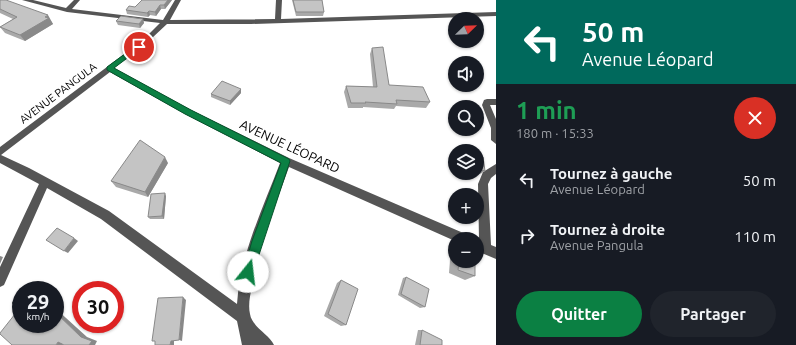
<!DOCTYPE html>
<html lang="fr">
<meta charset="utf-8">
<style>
body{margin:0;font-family:Ubuntu,sans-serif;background:#20242c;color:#f1f3f6;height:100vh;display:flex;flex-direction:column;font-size:15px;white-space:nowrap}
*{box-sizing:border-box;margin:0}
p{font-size:13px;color:#9ea1a6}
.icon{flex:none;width:22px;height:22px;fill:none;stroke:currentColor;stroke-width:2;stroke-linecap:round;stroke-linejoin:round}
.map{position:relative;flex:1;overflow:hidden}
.details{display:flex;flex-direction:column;background:#171b24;width:300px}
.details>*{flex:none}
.top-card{background:#00695c;color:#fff;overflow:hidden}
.needle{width:26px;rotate:67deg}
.controls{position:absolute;left:448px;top:12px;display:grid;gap:8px}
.controls a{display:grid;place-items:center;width:36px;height:36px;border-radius:50%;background:#171b24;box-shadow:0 1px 3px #0004;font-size:20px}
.speed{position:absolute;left:12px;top:281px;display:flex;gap:8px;font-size:20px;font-weight:700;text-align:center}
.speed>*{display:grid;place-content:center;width:52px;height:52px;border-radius:50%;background:#171b24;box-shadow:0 1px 3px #0004;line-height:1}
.speed small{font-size:10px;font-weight:400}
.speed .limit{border:6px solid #d22;background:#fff;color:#111}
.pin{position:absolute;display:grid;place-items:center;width:34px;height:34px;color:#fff;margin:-17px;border:2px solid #fff;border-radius:50%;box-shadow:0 1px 4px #0007}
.me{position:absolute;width:44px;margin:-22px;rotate:16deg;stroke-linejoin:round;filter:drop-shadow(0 0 3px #0008)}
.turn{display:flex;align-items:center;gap:14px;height:84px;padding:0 20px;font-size:18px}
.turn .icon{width:52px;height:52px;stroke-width:2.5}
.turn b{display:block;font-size:28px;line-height:34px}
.round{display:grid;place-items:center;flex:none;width:42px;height:42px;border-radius:21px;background:#20242c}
.headline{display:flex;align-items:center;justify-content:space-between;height:68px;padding:0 20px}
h1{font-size:24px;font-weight:700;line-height:30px;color:#1e9e55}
.action{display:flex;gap:8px;margin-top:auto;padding:8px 20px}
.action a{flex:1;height:46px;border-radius:24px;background:#0b8043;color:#fff;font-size:16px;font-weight:700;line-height:46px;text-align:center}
.action a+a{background:#20242c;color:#f1f3f6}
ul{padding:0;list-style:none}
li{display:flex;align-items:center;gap:12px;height:56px;padding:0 20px}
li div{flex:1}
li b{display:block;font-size:15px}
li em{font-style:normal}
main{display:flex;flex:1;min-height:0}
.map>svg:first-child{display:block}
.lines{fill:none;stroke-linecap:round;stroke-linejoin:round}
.minor{fill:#555;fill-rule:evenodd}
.wall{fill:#a9a9a9}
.shaded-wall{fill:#898989}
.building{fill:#c4c4c4;stroke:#898989}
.route{fill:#0b8043;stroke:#07532c}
.labels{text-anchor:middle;stroke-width:4;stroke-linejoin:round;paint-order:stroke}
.far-street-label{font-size:11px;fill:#000;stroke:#fff}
.street-label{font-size:13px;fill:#000;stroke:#fff}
</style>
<main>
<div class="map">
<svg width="496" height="345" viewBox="0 0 496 345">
<rect width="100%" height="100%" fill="#fff"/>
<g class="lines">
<!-- minor -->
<path class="minor" d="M 22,0 L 33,0 L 66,8 L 74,0 L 80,0 L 72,9 L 163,20 L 175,0 L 181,0 L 170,20 L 275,19 L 276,0 L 282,0 L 281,19 L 496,12 L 496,16 L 251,24 L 167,24 L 152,38 L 114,68 L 191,110 L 289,158 L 468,235 L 470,239 L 455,239 L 455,241 L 289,167 C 275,206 258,245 252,287 C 250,295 248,306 250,314 C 252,327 269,334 274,345 L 242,345 L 237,321 L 101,219 L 47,188 L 4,285 L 0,287 L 0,267 L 39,184 L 0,163 L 0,147 L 143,40 L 160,23 L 67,12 ZM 110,72 L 185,114 L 280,163 C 263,208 240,255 237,304 L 109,211 L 29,168 L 1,155 Z
M 487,99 L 496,99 L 496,105 L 490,105 L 496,119 L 496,144 L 491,140 L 491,128 L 482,105 L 484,100 Z
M 496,164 L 496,174 L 491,178 L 488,184 L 491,245 L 496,247 L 496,259 L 477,251 L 477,239 L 479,240 L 478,184 L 483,172 Z"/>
</g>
<!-- wall -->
<path class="wall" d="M 0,0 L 51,21 L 53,24 L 25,41 L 5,33 L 0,27 L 13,19 L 0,13 Z
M 172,0 L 165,9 L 161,9 L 156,16 L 150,15 L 148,17 L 127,14 L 126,10 L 135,7 Z
M 292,0 L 322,0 L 324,12 L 323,16 L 296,16 Z
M 143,19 L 144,23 L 140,28 L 118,25 L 116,21 Z
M 372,48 L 389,85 L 430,102 L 426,108 L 396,106 L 394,109 L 363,107 L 363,108 L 348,108 L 344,92 L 346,86 L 373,87 L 370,54 Z
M 241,93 L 230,105 L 211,97 L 211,94 Z
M 477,156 L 485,171 L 480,174 L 474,173 L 477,173 Z
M 168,163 L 148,197 L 116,187 L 111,181 Z
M 166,196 L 164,219 L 150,219 L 148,217 Z
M 455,244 L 455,261 L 475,261 L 475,276 L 465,280 L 449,273 L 451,247 Z
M 406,277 L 425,307 L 420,308 L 398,295 L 403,278 Z
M 341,280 L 346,325 L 341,326 L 324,316 L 337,283 Z
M 418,330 L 422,330 L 442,345 L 415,345 Z"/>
<!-- shaded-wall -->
<path class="shaded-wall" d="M 168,0 L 172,0 L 165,9 L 164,5 Z
M 160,5 L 161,9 L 156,16 L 155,12 Z
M 149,11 L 150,15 L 148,17 L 147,13 Z
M 48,15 L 53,24 L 25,41 L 20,35 Z
M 143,19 L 144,23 L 140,28 L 139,24 Z
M 241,89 L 241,93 L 230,105 L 230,101 Z
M 165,157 L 168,163 L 148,197 L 145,192 Z
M 165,193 L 166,196 L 164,219 L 162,216 Z
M 74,238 L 78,241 L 68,253 L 64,251 Z
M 0,256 L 3,257 L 0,264 Z
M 183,297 L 186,300 L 182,341 L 179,340 Z
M 55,308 L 87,337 L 97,341 L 95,345 L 89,345 L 55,312 Z
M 171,341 L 174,341 L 174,345 L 170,345 Z
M 58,342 L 64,343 L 63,345 L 56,345 Z"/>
<!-- building -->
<path class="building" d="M 0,0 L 6,0 L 48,15 L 45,17 L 49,18 L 20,35 L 0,27 L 17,17 L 0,9 Z
M 142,0 L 168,0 L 164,5 L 160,5 L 155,12 L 149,11 L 147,13 L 126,10 L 129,6 L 135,7 Z
M 293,0 L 322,0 L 324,12 L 296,12 Z
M 121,16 L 143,19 L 139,24 L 116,21 Z
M 383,47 L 389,85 L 423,87 L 430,102 L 396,100 L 397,104 L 365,102 L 366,103 L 351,103 L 346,86 L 377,87 L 372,48 Z
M 222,81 L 241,89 L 230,101 L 211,94 Z
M 140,140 L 165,157 L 145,192 L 111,181 Z
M 477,156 L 483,157 L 485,171 L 477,169 Z
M 165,193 L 162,216 L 148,217 L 151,194 Z
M 57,228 L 74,238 L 64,251 L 46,240 Z
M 459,261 L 475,261 L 475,276 L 458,270 Z
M 406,277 L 429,289 L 425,307 L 401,294 Z
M 341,280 L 358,289 L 346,325 L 328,314 Z
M 21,294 L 21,324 L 55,324 L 55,312 L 81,337 L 92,341 L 89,345 L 64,345 L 58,342 L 56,345 L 12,345 L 0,334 L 0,333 L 19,309 L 12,303 Z
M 183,297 L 179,340 L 171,341 L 170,345 L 155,345 L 155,341 L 152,341 L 158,298 Z
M 422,330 L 442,340 L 442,345 L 420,345 Z"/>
<!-- route -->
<path class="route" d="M 137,45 L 142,47 L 114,68 L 191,110 L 289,159 L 290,161 L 252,276 L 248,277 L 244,276 L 243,272 L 252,241 L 281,163 L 185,114 L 107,70 L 107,67 Z"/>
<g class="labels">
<!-- far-street labels -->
<g class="far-street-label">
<text transform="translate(58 93) rotate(-37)" y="4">AVENUE PANGULA</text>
</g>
<!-- street labels -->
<g class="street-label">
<text transform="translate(290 146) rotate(25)" y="5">AVENUE LÉOPARD</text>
</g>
</g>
</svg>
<div class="controls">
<a><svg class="needle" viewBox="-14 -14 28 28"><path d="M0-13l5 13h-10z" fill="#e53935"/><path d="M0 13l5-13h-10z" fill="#9ea1a6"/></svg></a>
<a><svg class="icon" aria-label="sound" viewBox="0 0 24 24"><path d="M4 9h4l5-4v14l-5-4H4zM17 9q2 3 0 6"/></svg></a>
<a><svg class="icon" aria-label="search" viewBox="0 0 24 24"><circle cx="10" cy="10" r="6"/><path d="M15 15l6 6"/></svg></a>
<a><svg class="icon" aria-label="layers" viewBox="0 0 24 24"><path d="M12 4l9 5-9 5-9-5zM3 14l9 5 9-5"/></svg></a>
<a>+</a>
<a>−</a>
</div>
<div class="speed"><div>29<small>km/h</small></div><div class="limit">30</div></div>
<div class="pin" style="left:139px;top:47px;background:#d93025"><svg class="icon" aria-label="arrive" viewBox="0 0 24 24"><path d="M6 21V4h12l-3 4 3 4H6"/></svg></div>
<svg class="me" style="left:248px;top:272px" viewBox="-20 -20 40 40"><circle r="19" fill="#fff"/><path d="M0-13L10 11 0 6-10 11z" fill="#0b8043"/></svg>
</div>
<section class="details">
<div class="top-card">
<div class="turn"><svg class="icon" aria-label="left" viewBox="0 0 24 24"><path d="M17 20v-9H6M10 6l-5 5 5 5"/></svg><div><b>50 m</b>Avenue Léopard</div></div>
</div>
<div class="headline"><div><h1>1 min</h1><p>180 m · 15:33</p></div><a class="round" style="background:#d93025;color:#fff"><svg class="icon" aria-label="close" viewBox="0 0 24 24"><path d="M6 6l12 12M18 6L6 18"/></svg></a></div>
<ul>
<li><svg class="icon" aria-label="left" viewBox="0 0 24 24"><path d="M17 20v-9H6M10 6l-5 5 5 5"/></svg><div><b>Tournez à gauche</b><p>Avenue Léopard</p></div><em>50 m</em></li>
<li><svg class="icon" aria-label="right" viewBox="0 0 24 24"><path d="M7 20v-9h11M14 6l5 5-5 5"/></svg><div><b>Tournez à droite</b><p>Avenue Pangula</p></div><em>110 m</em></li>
</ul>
<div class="action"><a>Quitter</a><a>Partager</a></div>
</section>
</main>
